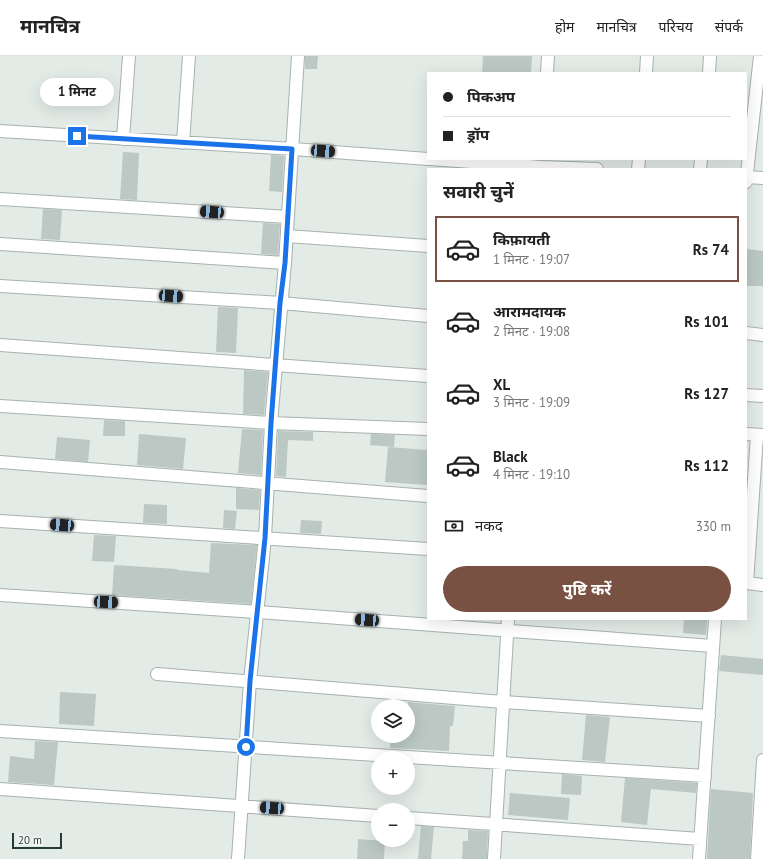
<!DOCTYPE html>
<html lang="hi">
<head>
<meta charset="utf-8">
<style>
  :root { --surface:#fff; --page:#f2f2f2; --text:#222; --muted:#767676; --line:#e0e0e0; --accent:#785142 }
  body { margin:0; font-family:"PT Sans","Noto Sans Devanagari",sans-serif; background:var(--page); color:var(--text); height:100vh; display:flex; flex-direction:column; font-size:15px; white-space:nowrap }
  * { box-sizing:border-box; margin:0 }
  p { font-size:13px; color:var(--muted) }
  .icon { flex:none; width:22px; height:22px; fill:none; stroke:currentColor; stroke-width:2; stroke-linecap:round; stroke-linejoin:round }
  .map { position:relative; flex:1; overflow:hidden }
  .side { position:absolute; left:427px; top:112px; width:320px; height:452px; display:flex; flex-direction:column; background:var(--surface); border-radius:0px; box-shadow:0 4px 16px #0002 }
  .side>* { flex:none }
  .banner { position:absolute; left:427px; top:16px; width:320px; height:88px; border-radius:0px; box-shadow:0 4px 16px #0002; display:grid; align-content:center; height:88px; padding:0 16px; background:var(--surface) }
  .tools { position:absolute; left:371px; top:643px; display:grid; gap:8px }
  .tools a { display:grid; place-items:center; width:44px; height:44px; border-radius:50%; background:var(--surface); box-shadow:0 4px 16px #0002; font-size:20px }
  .scale { position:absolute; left:12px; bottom:10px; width:50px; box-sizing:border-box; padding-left:4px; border:2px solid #243a35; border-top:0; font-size:11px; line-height:14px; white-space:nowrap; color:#243a35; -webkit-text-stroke:3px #f3f8f5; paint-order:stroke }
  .end { position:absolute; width:18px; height:18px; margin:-9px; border:5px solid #1a73e8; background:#fff; box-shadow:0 0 0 2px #fff }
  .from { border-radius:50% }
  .bubble { position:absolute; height:28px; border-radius:14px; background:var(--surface); box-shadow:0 4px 16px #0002; font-size:13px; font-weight:700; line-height:28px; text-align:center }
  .car { position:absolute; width:12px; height:24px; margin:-12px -6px; border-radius:5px; box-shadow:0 0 3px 1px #0007; background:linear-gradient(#222 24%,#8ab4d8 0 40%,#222 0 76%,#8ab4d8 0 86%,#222 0) }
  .banner b { display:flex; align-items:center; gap:14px; height:38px; font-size:15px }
  .banner b+b { border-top:1px solid var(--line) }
  .banner i { width:10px; height:10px; background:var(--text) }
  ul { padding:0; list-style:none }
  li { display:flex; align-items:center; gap:12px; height:66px; margin:0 8px 6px; padding:0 8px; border:2px solid transparent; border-radius:0px }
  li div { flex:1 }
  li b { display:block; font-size:15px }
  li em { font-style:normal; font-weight:700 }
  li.on { border-color:var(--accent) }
  li>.icon { width:36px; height:36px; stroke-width:1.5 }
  h2 { padding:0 16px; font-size:18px; line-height:48px }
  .pay { display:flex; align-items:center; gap:10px; height:44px; padding:0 16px; font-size:15px }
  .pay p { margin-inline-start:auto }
  .action { display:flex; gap:8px; margin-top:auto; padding:8px 16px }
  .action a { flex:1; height:46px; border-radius:24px; background:var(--accent); color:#fff; font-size:16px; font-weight:700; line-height:46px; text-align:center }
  header { display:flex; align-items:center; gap:24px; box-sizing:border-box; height:56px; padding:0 20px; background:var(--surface); border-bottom:1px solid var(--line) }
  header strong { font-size:19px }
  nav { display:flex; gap:22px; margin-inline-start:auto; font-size:14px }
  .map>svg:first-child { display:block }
</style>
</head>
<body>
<header>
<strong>मानचित्र</strong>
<nav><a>होम</a><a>मानचित्र</a><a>परिचय</a><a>संपर्क</a></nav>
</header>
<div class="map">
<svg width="763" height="803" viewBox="0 0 763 803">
  <rect width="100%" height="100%" fill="#e3ebe7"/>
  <path fill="#bbc8c3" d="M305,0h13l-1,13h-12z
    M483,0h49l-1,17h-49z
    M123,96l16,1 -2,47 -17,-1z
    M271,99l13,1 -2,36 -13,-1z
    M43,153l19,1 -2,30 -19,-1z
    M263,167l17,1 -2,31 -17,-1z
    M747,193l16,2v35h-17z
    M218,251l20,1 -2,45 -20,-1z
    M244,314l24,2 -4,43 -21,-1z
    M104,364l21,1v15h-22z
    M242,373l21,1 -2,45 -23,-2z
    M278,375l35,1v9l-25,-1 -2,37 -10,-1z
    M139,378l47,4 -3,31 -46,-4z
    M371,378l24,1 -1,12 -24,-2z
    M57,381l33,3 -2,22 -33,-3z
    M388,391l40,3 -1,35 -42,-3z
    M236,432l24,2 -1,20 -23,-1z
    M144,448l23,1v19l-24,-1z
    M224,454l13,1 -2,18 -12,-1z
    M301,464l21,1 -1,13 -21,-1z
    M94,479l22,1 -2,26 -22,-1z
    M211,487l46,2 -6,59 -139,-9 2,-30 63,4v1l32,3z
    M684,563h23l-1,16 -23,-2z
    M721,599l42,4v16l-44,-4z
    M60,636l36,2 -2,32 -35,-2z
    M408,646l47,4 -2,20h-3l-1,25 -59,-3 1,-12h17z
    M586,659l24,2 -5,45 -23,-2z
    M35,685l23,1 -4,43 -46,-3 2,-26 24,3z
    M562,718l20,2 -1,19 -20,-1z
    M625,722l72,5 -1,10 -45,-4 -4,36 -26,-3z
    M711,733l42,4 -3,66h-43z
    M510,737l60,5 -2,22 -60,-5z
    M421,770l13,1 -3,32h-13z
    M468,774l20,1 -1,28h-25l1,-18h5z
    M358,783l27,2 -1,18h-27z"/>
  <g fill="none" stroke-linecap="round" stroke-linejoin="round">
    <defs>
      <path id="minor" d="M547,17l1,-17
        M646,17l1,-17
        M709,17l1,-17
        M0,75l293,18 135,10
        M123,83l6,-83
        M183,87l6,-87
        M430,103l111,8 56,2
        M638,113l1,-10
        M700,113l1,-10
        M746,121l17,1
        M746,126l14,-126
        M0,143l288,18
        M287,180l141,10
        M0,188l285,19
        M0,230l281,17 147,13
        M746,277l17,2
        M0,289l428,31
        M746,339l17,1
        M0,350l271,17 157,6
        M746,378l17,1
        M757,379l-10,148 16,2
        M0,406l428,34
        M0,465l428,28
        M0,539l258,17 455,34
        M157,618l346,28 206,14
        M0,675l705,45
        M0,733l378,27
        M408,762l292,21
        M238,803l12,-178 15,-143 6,-115 14,-160 13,-207
        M494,803l14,-240
        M699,803l16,-240
        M757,803l6,-99"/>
    </defs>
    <use href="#minor" stroke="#a6b2ae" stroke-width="14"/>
    <use href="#minor" stroke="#fff" stroke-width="12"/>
  </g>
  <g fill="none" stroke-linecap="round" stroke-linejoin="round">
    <path stroke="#1a73e8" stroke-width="5" d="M77,80l215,13 -7,114 -5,40 -9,120 -6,115 -15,143 -4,66"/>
  </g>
</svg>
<div class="tools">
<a><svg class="icon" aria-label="layers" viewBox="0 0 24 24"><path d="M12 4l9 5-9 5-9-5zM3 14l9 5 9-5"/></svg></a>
<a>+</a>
<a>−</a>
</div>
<div class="scale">20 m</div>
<i class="end from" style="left:246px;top:691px"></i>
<i class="end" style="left:77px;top:80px"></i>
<div class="bubble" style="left:40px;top:22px;width:74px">1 मिनट</div>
<i class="car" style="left:323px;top:95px;rotate:94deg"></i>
<i class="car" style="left:212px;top:156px;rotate:274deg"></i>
<i class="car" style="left:171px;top:240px;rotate:94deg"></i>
<i class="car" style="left:62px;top:469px;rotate:274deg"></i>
<i class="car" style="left:106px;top:546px;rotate:93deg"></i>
<i class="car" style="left:367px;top:564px;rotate:274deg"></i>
<i class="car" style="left:272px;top:752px;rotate:274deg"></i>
<div class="banner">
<b><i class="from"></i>पिकअप</b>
<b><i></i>ड्रॉप</b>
</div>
<section class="side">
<h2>सवारी चुनें</h2>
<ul>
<li class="on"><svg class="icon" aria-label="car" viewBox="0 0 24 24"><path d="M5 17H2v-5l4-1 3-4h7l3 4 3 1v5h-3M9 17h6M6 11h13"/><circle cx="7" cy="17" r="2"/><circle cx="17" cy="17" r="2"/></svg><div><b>किफ़ायती</b><p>1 मिनट · 19:07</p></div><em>Rs 74</em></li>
<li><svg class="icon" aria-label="car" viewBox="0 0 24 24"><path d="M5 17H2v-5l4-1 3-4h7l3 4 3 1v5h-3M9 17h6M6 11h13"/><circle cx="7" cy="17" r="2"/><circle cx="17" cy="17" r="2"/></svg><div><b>आरामदायक</b><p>2 मिनट · 19:08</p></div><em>Rs 101</em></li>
<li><svg class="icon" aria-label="car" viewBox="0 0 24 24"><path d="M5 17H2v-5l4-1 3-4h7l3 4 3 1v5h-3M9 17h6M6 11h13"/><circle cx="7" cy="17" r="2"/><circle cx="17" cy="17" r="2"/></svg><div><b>XL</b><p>3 मिनट · 19:09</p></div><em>Rs 127</em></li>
<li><svg class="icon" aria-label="car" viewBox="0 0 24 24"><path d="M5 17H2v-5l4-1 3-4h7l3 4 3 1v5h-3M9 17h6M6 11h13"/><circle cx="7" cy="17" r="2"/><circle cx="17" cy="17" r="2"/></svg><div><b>Black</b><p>4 मिनट · 19:10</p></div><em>Rs 112</em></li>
</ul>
<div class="pay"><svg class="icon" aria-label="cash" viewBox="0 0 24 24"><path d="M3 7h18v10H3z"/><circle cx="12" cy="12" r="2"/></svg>नकद<p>330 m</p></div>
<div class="action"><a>पुष्टि करें</a></div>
</section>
</div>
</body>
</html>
